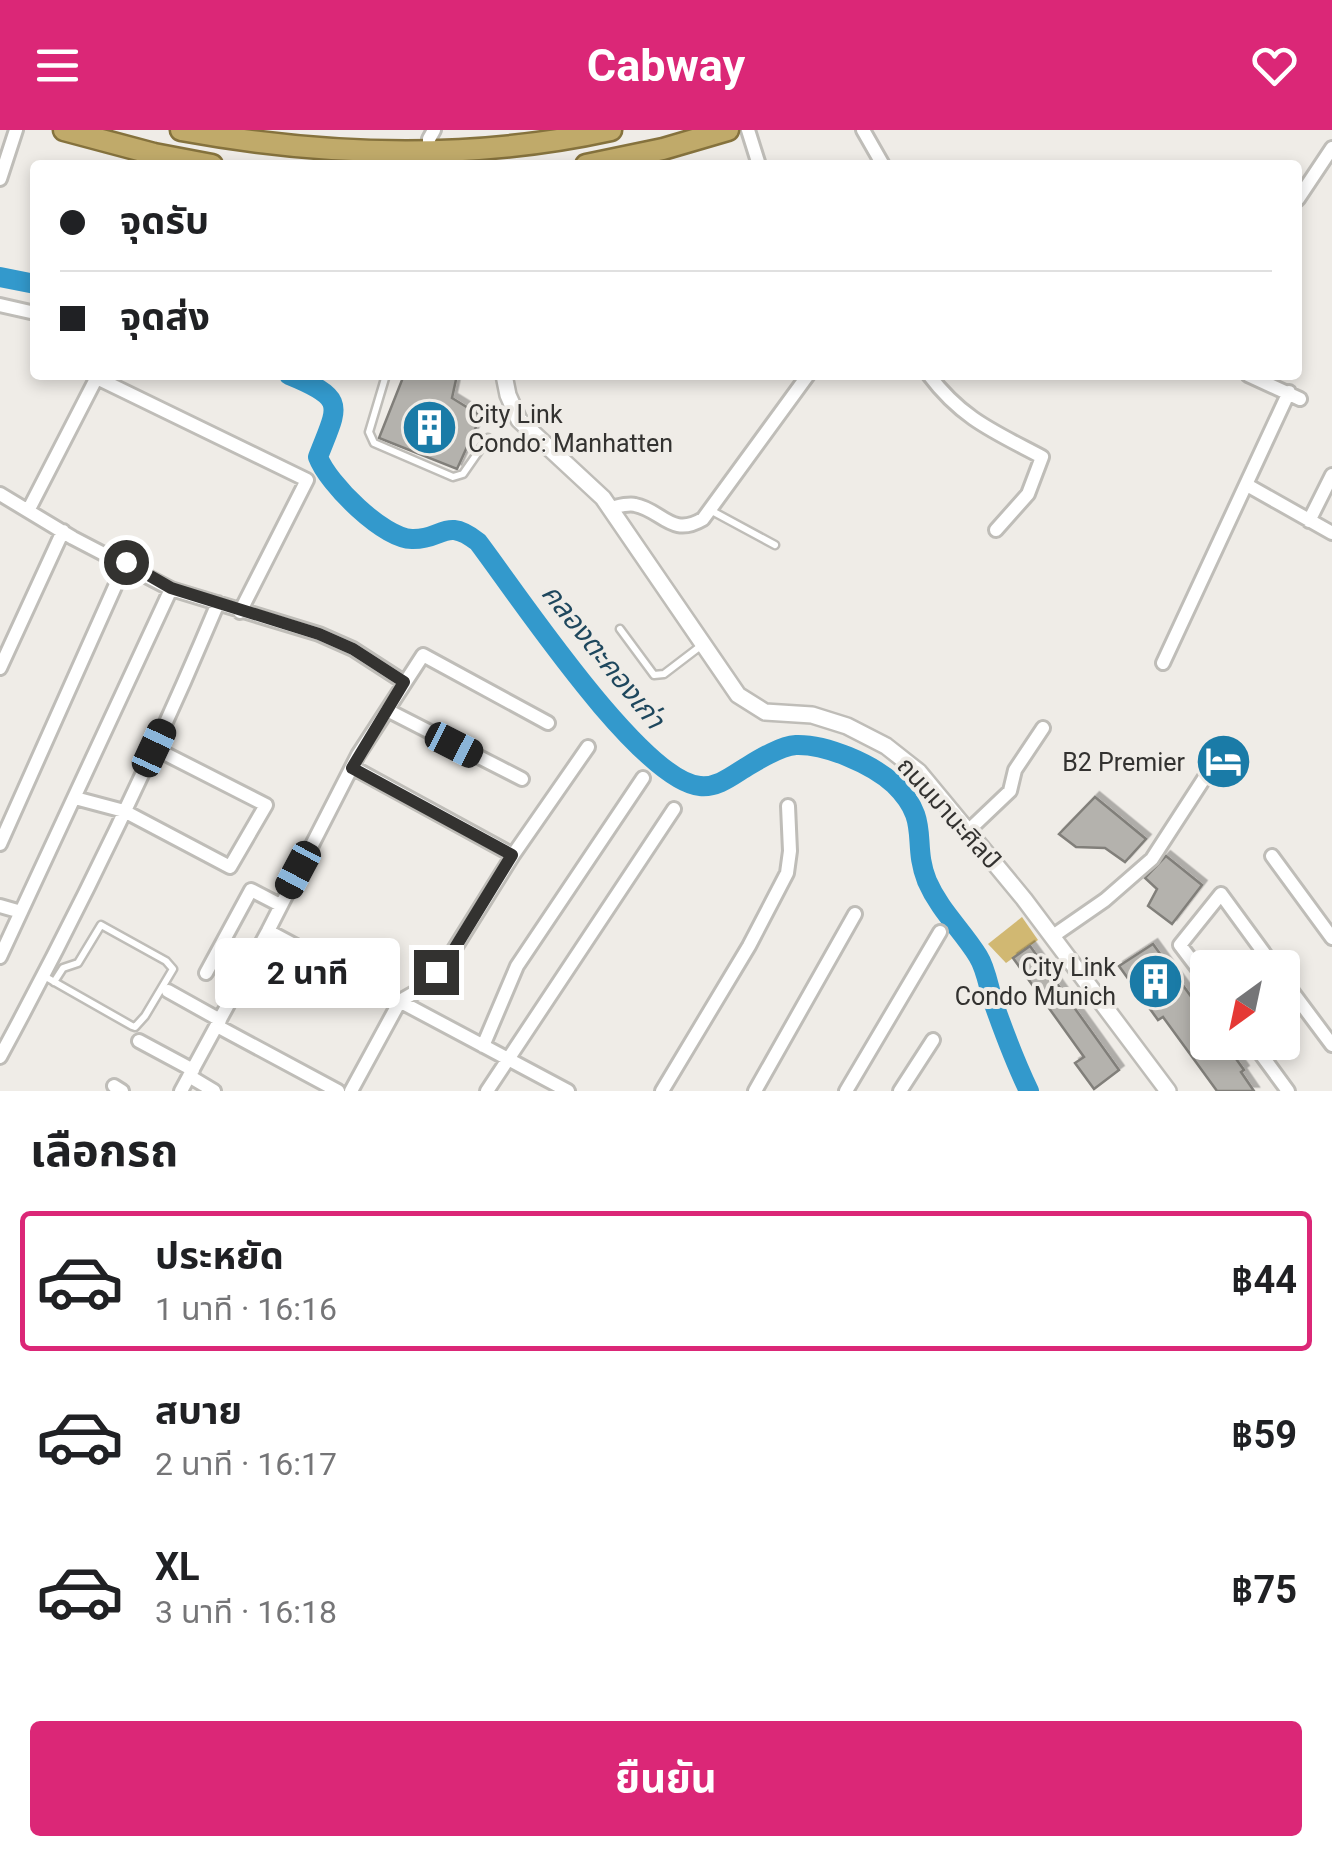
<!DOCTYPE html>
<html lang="th">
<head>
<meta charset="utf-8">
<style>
  :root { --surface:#fff; --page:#f2f2f2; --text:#202124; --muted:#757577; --line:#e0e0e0; --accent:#db2777 }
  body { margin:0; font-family:Roboto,"Noto Sans Thai",sans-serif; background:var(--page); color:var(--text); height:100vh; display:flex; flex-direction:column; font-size:38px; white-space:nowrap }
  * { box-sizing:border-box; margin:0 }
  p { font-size:32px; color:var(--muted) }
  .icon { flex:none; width:55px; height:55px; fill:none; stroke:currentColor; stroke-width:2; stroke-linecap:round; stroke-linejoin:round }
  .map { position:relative; height:961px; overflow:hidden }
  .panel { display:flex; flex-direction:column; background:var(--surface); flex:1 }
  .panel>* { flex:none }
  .top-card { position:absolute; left:30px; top:30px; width:1272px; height:220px; border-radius:10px; box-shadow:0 5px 15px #0003; display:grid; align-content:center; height:220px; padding:0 30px; background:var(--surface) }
  .needle { width:65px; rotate:213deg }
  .controls { position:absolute; left:1190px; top:820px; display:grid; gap:20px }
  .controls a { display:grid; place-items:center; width:110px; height:110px; border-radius:10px; background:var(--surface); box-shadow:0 5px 15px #0003; font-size:50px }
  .end { position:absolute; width:45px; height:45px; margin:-22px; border:12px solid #333230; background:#fff; box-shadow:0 0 0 5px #fff }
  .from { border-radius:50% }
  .bubble { position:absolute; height:70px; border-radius:10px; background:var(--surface); box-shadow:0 5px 15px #0003; font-size:32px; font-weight:700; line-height:70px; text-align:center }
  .car { position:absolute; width:30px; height:60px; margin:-30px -15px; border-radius:12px; box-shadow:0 0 8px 2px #0007; background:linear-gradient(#222 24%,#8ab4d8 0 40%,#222 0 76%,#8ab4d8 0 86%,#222 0) }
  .top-card b { display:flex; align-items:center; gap:35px; height:95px; font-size:38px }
  .top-card b+b { border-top:2px solid var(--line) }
  .top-card i { width:25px; height:25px; background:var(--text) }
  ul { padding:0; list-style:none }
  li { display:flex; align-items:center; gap:30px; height:140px; margin:0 20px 15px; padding:0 10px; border:5px solid transparent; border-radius:10px }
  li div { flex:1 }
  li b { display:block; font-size:38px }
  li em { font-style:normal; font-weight:700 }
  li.selected { border-color:var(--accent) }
  li>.icon { width:90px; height:90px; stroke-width:1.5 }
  h2 { padding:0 30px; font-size:45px; line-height:120px }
  .cta { display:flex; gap:20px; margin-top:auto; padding:20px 30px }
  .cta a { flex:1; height:115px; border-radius:10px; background:var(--accent); color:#fff; font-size:40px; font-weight:700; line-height:115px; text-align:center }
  header { display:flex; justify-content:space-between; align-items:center; height:130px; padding:0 30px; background:var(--accent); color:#fff; font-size:45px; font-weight:700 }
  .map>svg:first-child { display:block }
</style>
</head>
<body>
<header><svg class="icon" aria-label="menu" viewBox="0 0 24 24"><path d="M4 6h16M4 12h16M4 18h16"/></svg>Cabway<svg class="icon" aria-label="heart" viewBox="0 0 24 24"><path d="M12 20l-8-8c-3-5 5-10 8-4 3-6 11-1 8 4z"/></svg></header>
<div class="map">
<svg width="1332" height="961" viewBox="0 0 1332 961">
  <defs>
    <filter id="shadow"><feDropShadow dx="4.5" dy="-4.5" stdDeviation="0" flood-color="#0004"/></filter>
  </defs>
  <rect width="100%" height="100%" fill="#efece7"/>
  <path fill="#d1b872" d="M1022,787l16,23 -32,23 -18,-19z"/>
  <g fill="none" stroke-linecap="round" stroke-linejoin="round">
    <path stroke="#39c" stroke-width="20" d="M0,147l35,7
      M289,245c59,24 49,30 29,82 10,27 65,81 94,82 31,1 33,-23 66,3 38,50 163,239 222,244 18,2 33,-11 48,-20 13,-8 33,-20 48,-21 30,-1 76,19 98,39 38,37 17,57 33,97 13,30 35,49 51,75 9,14 11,35 17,51 10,28 21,57 34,84"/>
  </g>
  <path fill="#b4b2ad" stroke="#817f7a" stroke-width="2.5" filter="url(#shadow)" d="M404,245h53l-5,23 29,18 -24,53 -78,-31z
    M1095,667l51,42 -21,23 -20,-14 -29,-1 -17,-13z
    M1166,726l36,29 -30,39 -24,-18 9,-17 -12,-11z
    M1153,814l55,76v22h16l20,28 -3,2 13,19h-37l-54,-74 -5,3 -39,-54z
    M1030,816l89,124 -25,19 -19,-26 9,-6 -71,-99z"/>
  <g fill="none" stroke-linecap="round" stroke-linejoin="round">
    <defs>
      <path id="service" d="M386,245l-17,57 5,11 79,34 10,-3 25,-36
        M712,381l63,34
        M620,499l34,46 10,-1 38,-29
        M44,846l88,50 3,1 10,-11 28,-47 -7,-8 -65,-36 -23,38 -15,5 -9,14"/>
      <path id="minor" d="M748,0l11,35
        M863,0l20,35
        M429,21v-12l5,-9
        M0,49l16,-49
        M1298,69l34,-51
        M0,175l35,8
        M929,245c33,44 66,57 113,82l-14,37 -32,36
        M1248,245l52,24
        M97,248l210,102 -67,132
        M1247,355l85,48
        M0,364l73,44 98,51 148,45 34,15 51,33
        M610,378c6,-1 18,-5 25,-3 27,5 36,33 68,14l105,-144
        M29,379l69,-134
        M1309,391l23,-46
        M1163,533l126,-271
        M0,538l63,-137
        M387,580l135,69
        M352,637l161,88
        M75,668l49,13 106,56 36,-62 -112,-57
        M969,700l41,-39 5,-21 28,-42
        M0,714l126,-282
        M1272,726l60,82
        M0,776l21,6
        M268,801l300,160
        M1053,806l52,-36 47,-41 57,-88
        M0,827l171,-368
        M206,843l45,-83 29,15
        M1282,848l50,67
        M1208,852l-28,-37 41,-51 54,74
        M168,861l52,29
        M217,896l121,65
        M139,911l54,29
        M1252,912l36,49
        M483,916l34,-80 126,-188
        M0,927c80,-148 153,-299 218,-454
        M189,946l25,15
        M114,956l8,5
        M181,961l87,-160 90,-176 65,-100 125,68
        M351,961l49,-90 21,-12 29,-33 63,-101 75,-108
        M487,961l187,-282
        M662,961l87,-145 38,-73 3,-22 -2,-45
        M755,961l100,-177
        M846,961l94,-159
        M900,961l33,-51"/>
      <path id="tertiary" d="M504,245l4,20 11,25 84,78 135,197 27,17 47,3 35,11 39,20 33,26 105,127 144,192"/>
      <path id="trunk" d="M64,0l90,24 58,11
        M181,0c142,26 289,31 430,0
        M586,35l77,-16 65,-19"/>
    </defs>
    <use href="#service" stroke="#bfbdb8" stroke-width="11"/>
    <use href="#minor" stroke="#bfbdb8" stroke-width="18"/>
    <use href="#tertiary" stroke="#bfbdb8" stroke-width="20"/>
    <use href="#trunk" stroke="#85723d" stroke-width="25"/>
    <use href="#service" stroke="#fff" stroke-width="6"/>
    <use href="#minor" stroke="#fff" stroke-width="12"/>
    <use href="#tertiary" stroke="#fff" stroke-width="15"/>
    <use href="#trunk" stroke="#c0aa6a" stroke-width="20"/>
  </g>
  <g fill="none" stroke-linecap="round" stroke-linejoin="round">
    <path stroke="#333230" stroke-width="12" d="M126,432l45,26 148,46 34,15 51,33 -52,86 160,87 -62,101 -14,16"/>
  </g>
  <defs>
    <symbol id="building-disc" viewBox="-11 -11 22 22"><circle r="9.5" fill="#1a7ba7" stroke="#efece7"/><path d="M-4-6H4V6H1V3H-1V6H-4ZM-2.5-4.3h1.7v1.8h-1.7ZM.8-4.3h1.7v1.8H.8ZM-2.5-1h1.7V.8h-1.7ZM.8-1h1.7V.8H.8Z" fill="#fff"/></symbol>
    <symbol id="hotel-disc" viewBox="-11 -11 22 22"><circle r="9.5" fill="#1a7ba7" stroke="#efece7"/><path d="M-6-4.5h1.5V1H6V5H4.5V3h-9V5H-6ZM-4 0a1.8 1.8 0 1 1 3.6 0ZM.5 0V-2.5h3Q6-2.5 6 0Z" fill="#fff"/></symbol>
  </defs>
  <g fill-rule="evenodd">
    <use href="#building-disc" x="398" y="266" width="63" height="63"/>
    <use href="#hotel-disc" x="1192" y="600" width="63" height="63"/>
    <use href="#building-disc" x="1124" y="820" width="63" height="63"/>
  </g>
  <g text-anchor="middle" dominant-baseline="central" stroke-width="8" stroke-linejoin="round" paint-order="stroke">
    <g font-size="25" fill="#333230" stroke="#efece7" text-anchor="end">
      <text x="468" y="284" text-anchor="start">City Link<tspan x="468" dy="29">Condo: Manhatten</tspan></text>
      <text x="1185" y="632">B2 Premier</text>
      <text x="1116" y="837">City Link<tspan x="1116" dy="29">Condo Munich</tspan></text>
    </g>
    <g font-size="25" fill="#333230" stroke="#efece7">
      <text transform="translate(949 683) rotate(48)">ถนนมานะศิลป์</text>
    </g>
    <g font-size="28" font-style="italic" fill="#1e475d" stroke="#efece7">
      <text transform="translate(603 526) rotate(51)">คลองตะคองเก่า</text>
    </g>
  </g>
</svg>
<div class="controls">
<a><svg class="needle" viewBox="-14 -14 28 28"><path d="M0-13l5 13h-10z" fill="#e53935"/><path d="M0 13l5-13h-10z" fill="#757577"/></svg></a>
</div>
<i class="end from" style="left:126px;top:432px"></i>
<i class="end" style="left:436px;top:842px"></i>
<div class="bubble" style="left:215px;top:808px;width:185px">2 นาที</div>
<i class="car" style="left:454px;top:615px;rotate:117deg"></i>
<i class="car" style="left:154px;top:618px;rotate:25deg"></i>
<i class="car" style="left:298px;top:740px;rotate:208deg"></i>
<div class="top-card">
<b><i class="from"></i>จุดรับ</b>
<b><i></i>จุดส่ง</b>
</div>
</div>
<section class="panel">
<h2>เลือกรถ</h2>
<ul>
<li class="selected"><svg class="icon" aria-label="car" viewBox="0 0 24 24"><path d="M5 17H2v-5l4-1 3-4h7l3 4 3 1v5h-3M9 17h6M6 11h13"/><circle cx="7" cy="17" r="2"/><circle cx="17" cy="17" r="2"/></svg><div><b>ประหยัด</b><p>1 นาที · 16:16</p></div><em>฿44</em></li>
<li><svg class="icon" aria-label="car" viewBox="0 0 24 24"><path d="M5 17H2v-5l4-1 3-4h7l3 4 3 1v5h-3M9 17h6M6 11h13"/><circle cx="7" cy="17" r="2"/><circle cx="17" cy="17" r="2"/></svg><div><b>สบาย</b><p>2 นาที · 16:17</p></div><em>฿59</em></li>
<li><svg class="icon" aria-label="car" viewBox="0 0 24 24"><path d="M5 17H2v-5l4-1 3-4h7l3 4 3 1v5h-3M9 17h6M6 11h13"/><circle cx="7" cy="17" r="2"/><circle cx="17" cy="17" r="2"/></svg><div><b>XL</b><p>3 นาที · 16:18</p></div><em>฿75</em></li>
</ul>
<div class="cta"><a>ยืนยัน</a></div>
</section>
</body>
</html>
